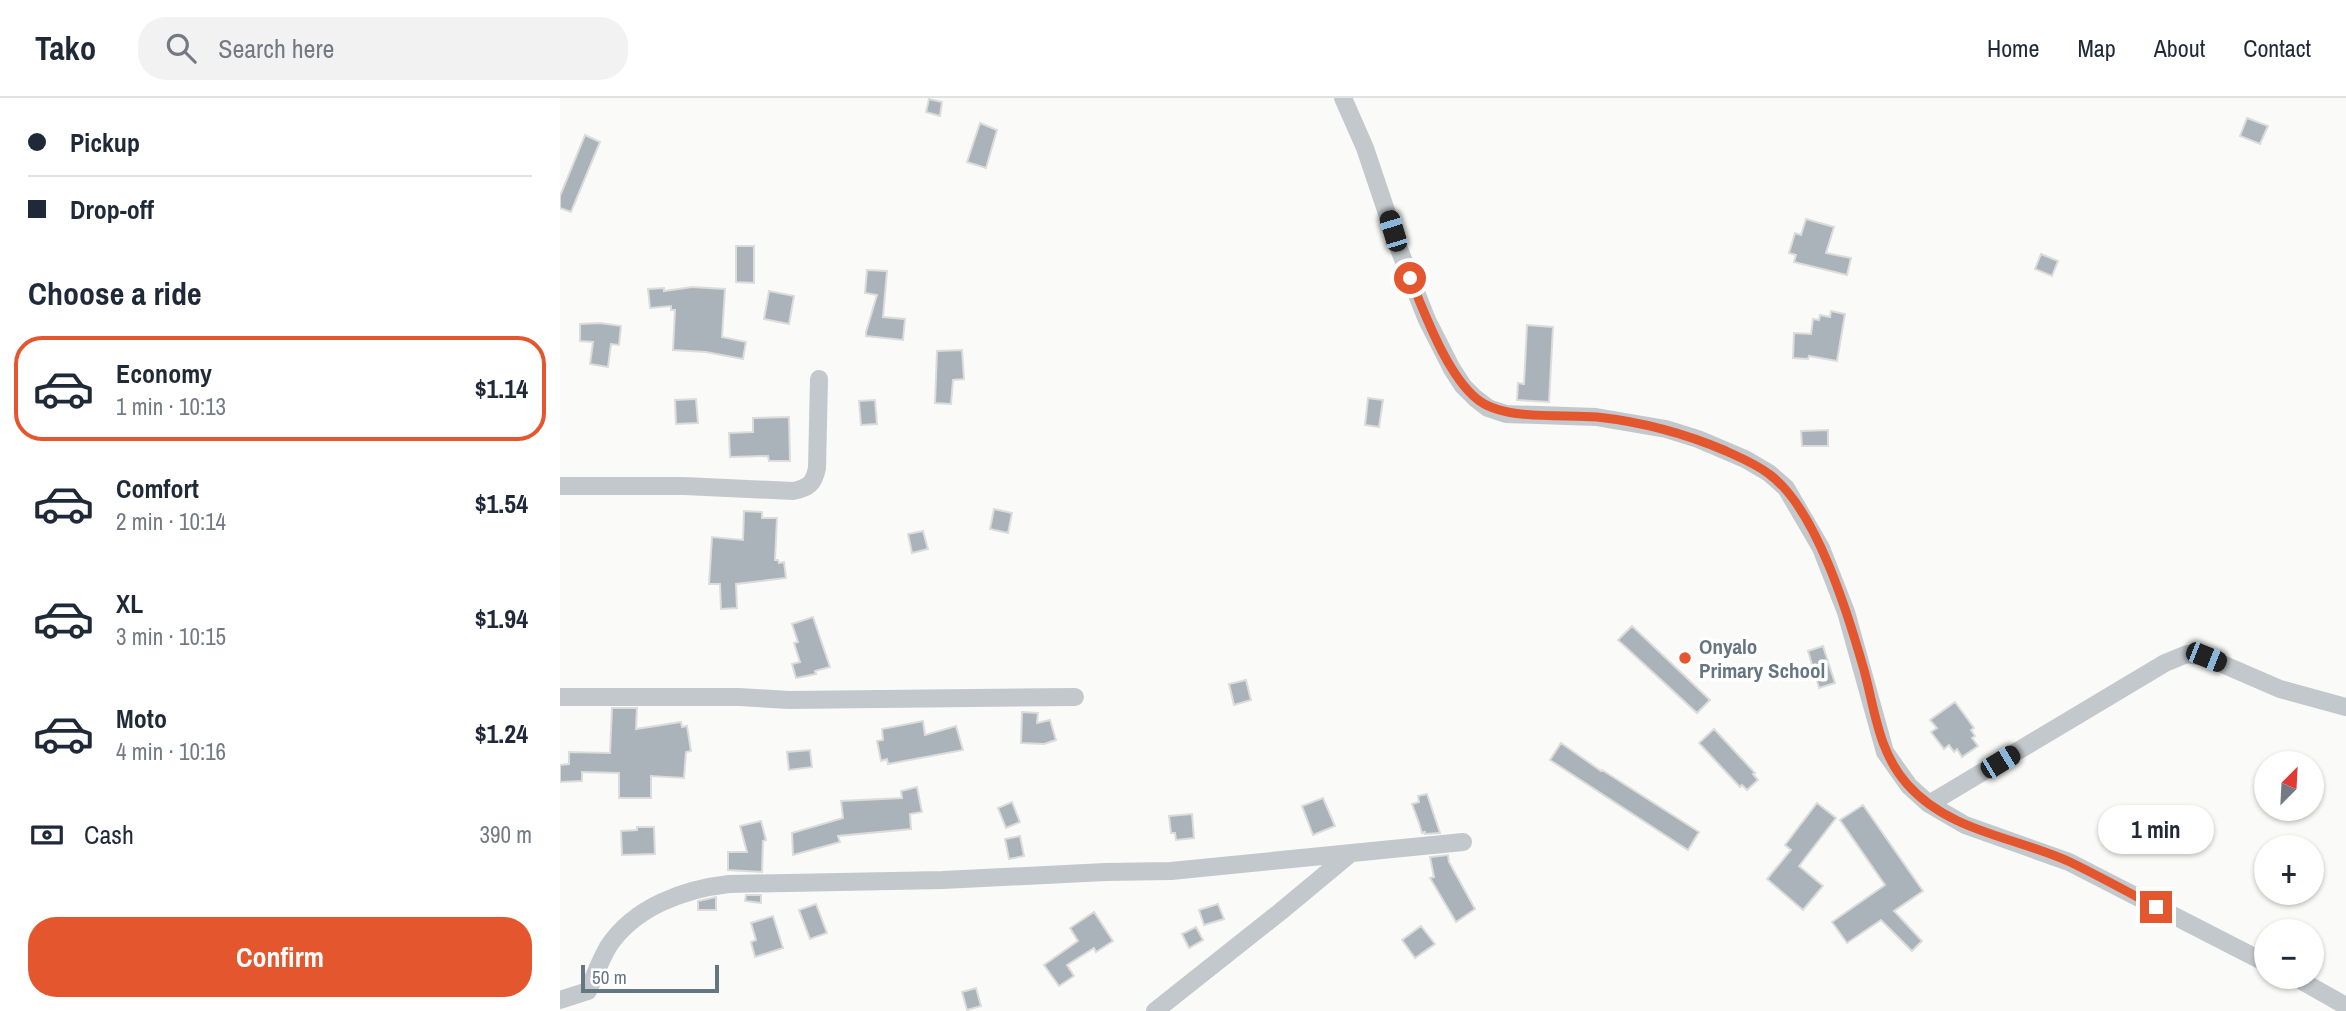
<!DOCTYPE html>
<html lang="en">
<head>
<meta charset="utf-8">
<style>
  :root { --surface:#fff; --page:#f2f2f3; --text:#1f2937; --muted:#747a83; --line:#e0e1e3; --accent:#e4572e }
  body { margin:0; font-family:"Archivo Narrow",sans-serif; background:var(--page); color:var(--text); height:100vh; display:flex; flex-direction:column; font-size:26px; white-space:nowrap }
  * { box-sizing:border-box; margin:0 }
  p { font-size:23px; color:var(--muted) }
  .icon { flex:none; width:38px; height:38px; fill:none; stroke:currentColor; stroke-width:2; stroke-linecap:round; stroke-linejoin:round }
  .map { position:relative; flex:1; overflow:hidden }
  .panel { display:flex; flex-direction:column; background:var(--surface); width:560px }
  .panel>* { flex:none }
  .guide { display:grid; align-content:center; height:154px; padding:0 28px; background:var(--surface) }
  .needle { width:46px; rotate:24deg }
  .tools { position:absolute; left:1694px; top:653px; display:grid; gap:14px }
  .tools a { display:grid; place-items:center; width:70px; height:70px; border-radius:50%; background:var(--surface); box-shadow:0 2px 5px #0004; font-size:35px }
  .scale { position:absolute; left:21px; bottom:18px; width:138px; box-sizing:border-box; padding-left:7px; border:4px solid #657683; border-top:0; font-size:19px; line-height:24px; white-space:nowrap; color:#657683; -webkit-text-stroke:5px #fff; paint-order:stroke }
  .end { position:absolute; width:32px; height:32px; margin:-16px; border:9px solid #e4572e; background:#fff; box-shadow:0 0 0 4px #fff }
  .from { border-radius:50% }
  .bubble { position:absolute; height:49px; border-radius:24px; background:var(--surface); box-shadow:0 2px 5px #0004; font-size:23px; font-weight:800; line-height:49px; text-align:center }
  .car { position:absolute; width:21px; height:42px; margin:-21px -10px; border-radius:9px; box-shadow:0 0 5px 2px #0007; background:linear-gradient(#222 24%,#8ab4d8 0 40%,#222 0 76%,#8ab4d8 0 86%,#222 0) }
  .guide b { display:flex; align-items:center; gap:24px; height:66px; font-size:26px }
  .guide b+b { border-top:2px solid var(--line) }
  .guide i { width:18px; height:18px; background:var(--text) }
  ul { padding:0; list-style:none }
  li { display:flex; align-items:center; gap:21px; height:105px; margin:0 14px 10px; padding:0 14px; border:4px solid transparent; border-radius:28px }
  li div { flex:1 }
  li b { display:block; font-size:26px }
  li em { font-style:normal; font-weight:800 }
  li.selected { border-color:var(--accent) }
  li>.icon { width:63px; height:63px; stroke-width:1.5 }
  h2 { padding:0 28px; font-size:32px; line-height:84px }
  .pay { display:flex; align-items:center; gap:18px; height:77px; padding:0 28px; font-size:26px }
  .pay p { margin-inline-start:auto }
  .cta { display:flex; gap:14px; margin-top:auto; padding:14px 28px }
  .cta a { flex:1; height:80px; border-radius:28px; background:var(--accent); color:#fff; font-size:28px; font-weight:800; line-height:80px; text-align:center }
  header { display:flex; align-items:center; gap:42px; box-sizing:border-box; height:98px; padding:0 35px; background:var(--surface); border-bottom:2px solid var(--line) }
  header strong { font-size:33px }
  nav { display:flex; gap:38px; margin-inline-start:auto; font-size:24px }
  .search { width:490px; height:63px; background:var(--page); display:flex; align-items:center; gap:18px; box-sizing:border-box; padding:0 24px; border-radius:28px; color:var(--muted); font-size:26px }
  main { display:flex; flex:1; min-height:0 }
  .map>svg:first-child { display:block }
</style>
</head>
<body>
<header>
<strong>Tako</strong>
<div class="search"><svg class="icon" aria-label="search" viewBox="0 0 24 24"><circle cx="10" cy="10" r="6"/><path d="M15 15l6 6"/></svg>Search here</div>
<nav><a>Home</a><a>Map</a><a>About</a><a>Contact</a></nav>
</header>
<main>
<section class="panel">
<div class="guide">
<b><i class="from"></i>Pickup</b>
<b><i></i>Drop-off</b>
</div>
<h2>Choose a ride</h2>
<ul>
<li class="selected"><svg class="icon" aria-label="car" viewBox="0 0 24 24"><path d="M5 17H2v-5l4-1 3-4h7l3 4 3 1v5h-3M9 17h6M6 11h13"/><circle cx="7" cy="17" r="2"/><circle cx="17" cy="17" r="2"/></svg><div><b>Economy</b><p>1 min · 10:13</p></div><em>$1.14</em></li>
<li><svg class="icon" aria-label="car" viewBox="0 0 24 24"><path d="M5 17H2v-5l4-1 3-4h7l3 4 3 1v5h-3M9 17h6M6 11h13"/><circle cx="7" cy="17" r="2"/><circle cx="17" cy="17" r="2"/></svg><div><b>Comfort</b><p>2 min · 10:14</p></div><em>$1.54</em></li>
<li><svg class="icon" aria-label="car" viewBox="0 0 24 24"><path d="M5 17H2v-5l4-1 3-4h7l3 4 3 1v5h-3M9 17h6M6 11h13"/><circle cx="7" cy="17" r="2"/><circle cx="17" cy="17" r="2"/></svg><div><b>XL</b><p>3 min · 10:15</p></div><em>$1.94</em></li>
<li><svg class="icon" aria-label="car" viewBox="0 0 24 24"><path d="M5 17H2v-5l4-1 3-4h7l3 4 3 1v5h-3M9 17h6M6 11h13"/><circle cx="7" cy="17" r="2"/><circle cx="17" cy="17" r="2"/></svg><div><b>Moto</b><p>4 min · 10:16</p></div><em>$1.24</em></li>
</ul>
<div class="pay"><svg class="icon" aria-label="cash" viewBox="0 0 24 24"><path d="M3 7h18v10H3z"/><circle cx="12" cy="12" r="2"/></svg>Cash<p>390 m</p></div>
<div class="cta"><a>Confirm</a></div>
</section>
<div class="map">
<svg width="1786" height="913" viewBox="0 0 1786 913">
  <rect width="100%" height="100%" fill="#fafaf8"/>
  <path fill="#aab3b9" stroke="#dcdcda" stroke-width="2" d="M369,1l13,3 -2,14 -14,-4z
    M1687,20l21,8 -8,18 -20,-8z
    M420,25l17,7 -11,38 -19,-6z
    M25,37l15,7 -29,70 -11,-4v-12z
    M1246,121l28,8 -8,26 25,5 -4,17 -53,-13 2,-7 -7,-2 6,-20 6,2z
    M176,148h18v37l-18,-1z
    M1481,156l17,7 -6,15 -17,-7z
    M307,172l20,1 -4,46 22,2 -2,21 -37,-4v-4l11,-37 -12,-2z
    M132,189l33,2 -3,48 24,5 -3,17 -37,-7 -33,-2 2,-40h-4v-4l-21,2 -2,-19 16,-1v3z
    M209,193l25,5 -5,28 -25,-5z
    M1271,213l14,3 -8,47 -28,-5 -1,3 -15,-1 1,-25 17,1 2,-15 6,1 1,-5 10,2z
    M40,225l21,3 -2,19 -8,-1 -3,23 -18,-3 3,-22 -13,-1v-17z
    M967,227l26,2 -4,75 -32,-2 1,-17 6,1z
    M402,252l2,29 -11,1 -2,24 -16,-1 2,-52z
    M808,300l15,2 -4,27 -14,-2z
    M136,301l2,24 -22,1 -1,-24z
    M315,302l2,24 -16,1 -2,-24z
    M229,319l1,44h-21l-1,-5 -38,1 -1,-24 24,-1v-14z
    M1268,332v16h-26l-1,-15z
    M434,411l18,4 -4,20 -18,-4z
    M184,413l18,1v6h15l-2,42h3l1,3 5,-1 2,16 -50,6 1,24 -16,1 -1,-25h-11l3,-47 31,3z
    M363,433l5,18 -16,4 -4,-19z
    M253,519l17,50 -15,4 1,3 -20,4 -4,-14 8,-2 -6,-19 4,-1 -6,-18z
    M1072,528l78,74 -13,13 -79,-73z
    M1263,548l12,37 -16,5 -11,-37z
    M686,582l5,20 -17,5 -5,-21z
    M1395,604l19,26 -3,2 4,6 -3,2 6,8 -16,11 -5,-8 -3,3 -5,-7 -5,4 -13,-17 6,-4 -7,-8z
    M52,610h25l-1,21 45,-7 1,5 5,-1 4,25 -5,1 -2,26 -33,-2v22h-32v-25l-37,-1v9l-22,1v-17l9,-1v-12l41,1z
    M462,614l16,1 -1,10 13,-3 6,20 -12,4 -23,-1z
    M363,623l2,14 31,-9 7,24 -75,14 -1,-5 -6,2 -4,-20 6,-1 -1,-11z
    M1154,631l41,44 -2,1 5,6 -11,10 -5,-5 -2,2 -41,-44z
    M1001,645l40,28 1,-1 97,62 -11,18 -138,-90z
    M250,652l2,17 -23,3 -2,-18z
    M357,689l5,25 -12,2 1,15 -73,7 2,6 -47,13 -1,-22 51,-15 -2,-17 61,-3 -1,-7z
    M867,696l13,39 -15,1v-2l-3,1 -3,-10 -7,-19 7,-2 -1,-6z
    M763,700l12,28 -22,9 -11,-29z
    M452,704l8,20 -14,6 -8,-20z
    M1257,705l19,15 -37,48 24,20 -20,24 -36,-31 24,-29 -6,-5z
    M1303,707l60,86 -29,20 28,30 -10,10 -31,-31 -34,23 -15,-21 53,-37 -45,-65z
    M632,716l2,24 -18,2 -1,-7h-4l-2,-17z
    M201,723l5,19 -3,1 -1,31 -34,-2v-18h19l-7,-26z
    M77,729h17l1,27 -33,1 -1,-24 16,-1z
    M460,738l4,20 -15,3 -4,-20z
    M888,757l1,7 26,47 -19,13 -26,-44 4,-1 -4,-20z
    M186,797h15v8l-16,-2z
    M156,799v13h-18v-9z
    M256,806l11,29 -17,6 -11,-29z
    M658,806l6,15 -20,6 -5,-15z
    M534,814l19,29 -17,11 -2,-4 -27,17 7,11 -15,10 -15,-21 34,-24 -8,-13z
    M213,818l10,32 -28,9 -4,-15 5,-2 -5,-17z
    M861,828l14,18 -20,14 -13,-18z
    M636,829l7,13 -14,8 -7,-14z
    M416,890l5,18 -14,4 -5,-18z"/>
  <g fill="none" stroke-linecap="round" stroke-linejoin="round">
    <path stroke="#c3c8cc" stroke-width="18" d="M783,0l22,50 34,101 28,71 25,49 11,17 12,12 13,10 18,6 90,3 70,12 32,10 47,20 24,14 17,15 35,60 25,64 39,140 24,34 20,18 36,21 104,37 197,101
      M0,388h124l109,5c16,-3 21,-8 24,-23l2,-89
      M0,599h179l50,3 286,-3
      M1369,706l236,-141 22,-9 19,3 74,32 66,18
      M1733,878l53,30
      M0,902l28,-9c6,-14 12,-30 20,-44 26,-40 76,-58 121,-63l214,-4 162,-8 66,-1 292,-29
      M595,913l125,-99 71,-59"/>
  </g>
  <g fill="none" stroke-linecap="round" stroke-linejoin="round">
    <path stroke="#e4572e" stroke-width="9" d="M850,180c15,36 37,97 67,121 26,22 85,15 120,18 46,5 87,16 129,34 15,7 30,13 43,23 47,34 79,140 95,196 11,40 14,81 43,114 42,48 109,53 163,78 29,14 58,30 86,45"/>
  </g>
  <circle fill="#e4572e" stroke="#fff" stroke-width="2.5" cx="1125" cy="560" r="7"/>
  <g text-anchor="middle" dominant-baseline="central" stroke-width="7" stroke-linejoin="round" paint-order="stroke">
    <g font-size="21" font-weight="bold" fill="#657683" stroke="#fff" text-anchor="start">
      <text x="1139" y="548">Onyalo<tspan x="1139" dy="24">Primary School</tspan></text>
    </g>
  </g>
</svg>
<div class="tools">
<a><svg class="needle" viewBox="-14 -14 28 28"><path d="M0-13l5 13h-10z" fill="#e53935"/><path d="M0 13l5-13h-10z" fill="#747a83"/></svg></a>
<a>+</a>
<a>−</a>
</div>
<div class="scale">50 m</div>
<i class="end from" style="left:850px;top:180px"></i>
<i class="end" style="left:1596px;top:809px"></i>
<div class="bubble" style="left:1538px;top:707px;width:116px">1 min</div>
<i class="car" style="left:833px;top:133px;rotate:343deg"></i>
<i class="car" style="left:1646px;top:559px;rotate:112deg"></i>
<i class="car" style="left:1440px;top:664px;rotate:59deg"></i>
</div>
</main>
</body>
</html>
